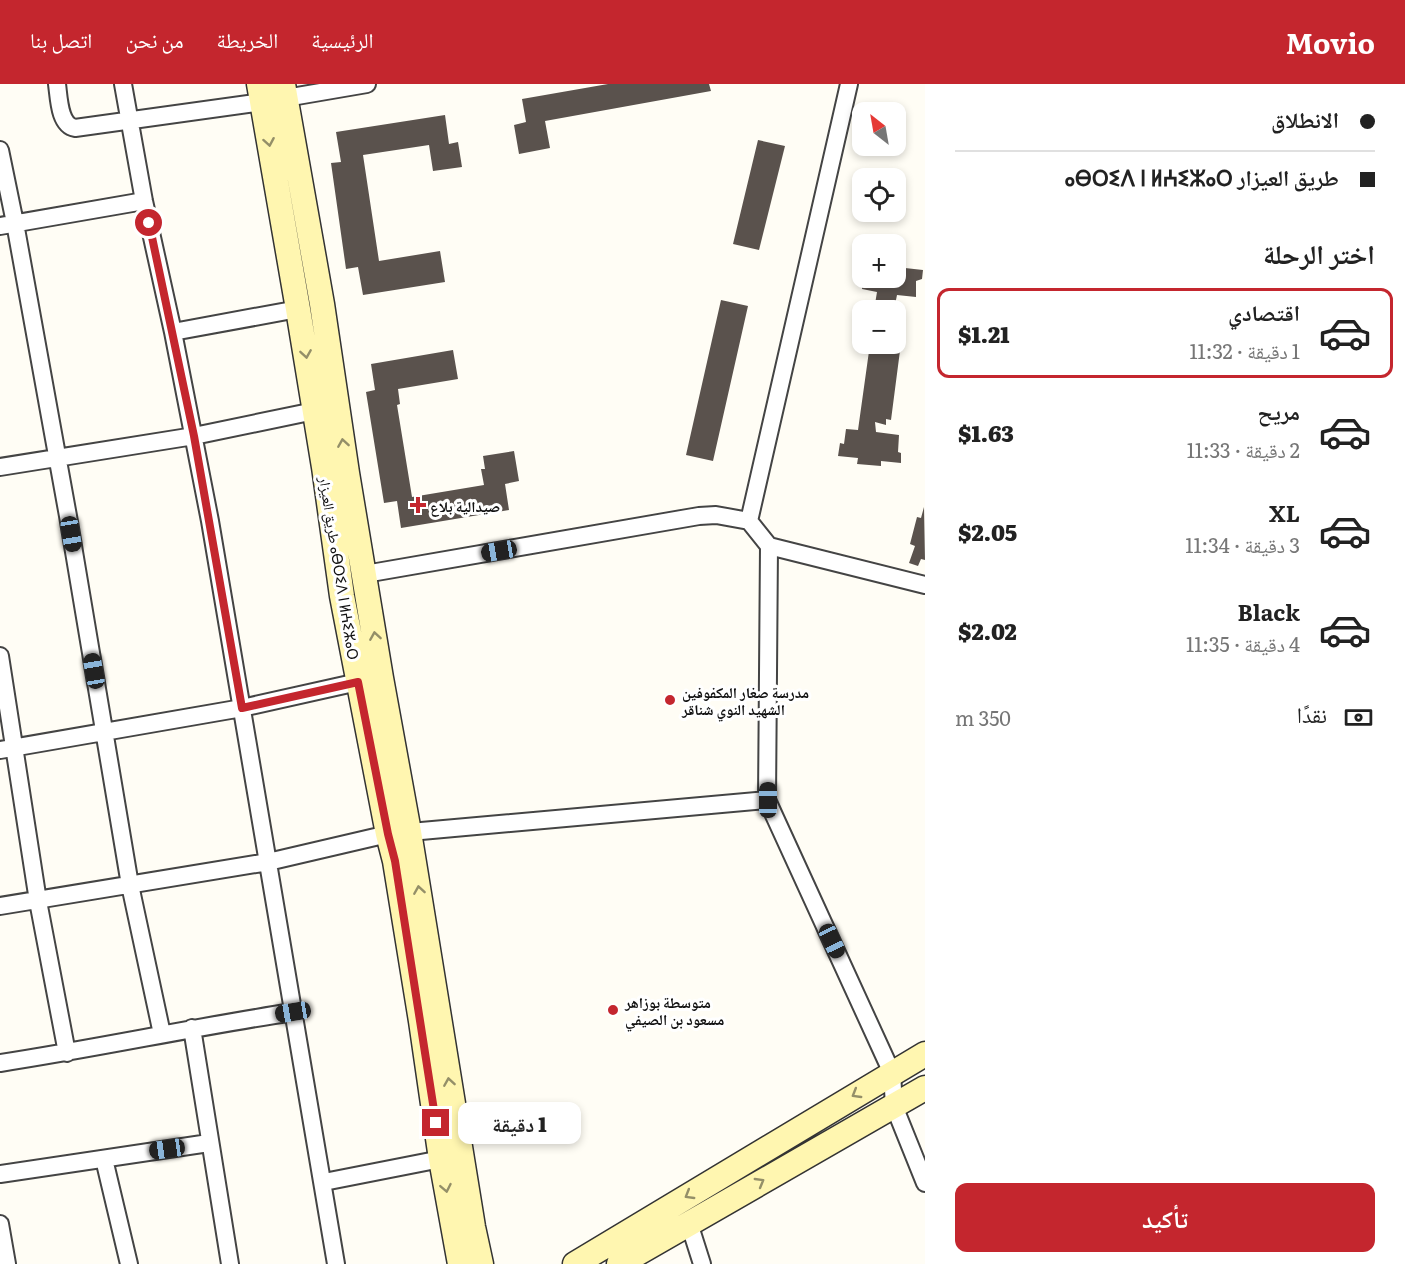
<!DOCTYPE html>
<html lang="ar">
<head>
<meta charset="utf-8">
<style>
  :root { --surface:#fff; --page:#f6f6f6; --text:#222; --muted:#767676; --line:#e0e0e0; --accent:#c4262e }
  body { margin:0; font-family:Literata,"Noto Naskh Arabic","Noto Sans Tifinagh",serif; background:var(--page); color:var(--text); direction:rtl; height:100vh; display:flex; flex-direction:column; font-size:22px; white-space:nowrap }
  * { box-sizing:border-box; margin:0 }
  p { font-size:20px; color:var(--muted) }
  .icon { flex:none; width:33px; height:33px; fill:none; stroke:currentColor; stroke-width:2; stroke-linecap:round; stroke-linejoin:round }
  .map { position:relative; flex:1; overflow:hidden; direction:ltr }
  .panel { display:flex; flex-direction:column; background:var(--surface); width:480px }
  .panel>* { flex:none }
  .top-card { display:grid; align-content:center; height:132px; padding:0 30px; background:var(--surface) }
  .needle { width:39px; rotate:329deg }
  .buttons { position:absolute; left:852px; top:18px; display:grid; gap:12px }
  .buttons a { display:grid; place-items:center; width:54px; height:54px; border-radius:12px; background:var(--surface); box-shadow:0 3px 9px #0003; font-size:30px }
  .end { position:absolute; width:27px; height:27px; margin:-14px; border:8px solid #c4262e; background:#fff; box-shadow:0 0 0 3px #fff }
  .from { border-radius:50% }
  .bubble { position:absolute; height:42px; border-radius:12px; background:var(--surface); box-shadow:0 3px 9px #0003; font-size:20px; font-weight:800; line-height:42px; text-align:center; direction:rtl }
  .car { position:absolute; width:18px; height:36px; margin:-18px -9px; border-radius:8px; box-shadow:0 0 4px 2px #0007; background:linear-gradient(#222 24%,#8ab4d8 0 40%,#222 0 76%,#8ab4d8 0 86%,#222 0) }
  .top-card b { display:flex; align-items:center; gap:21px; height:57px; font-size:22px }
  .top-card b+b { border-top:2px solid var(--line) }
  .top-card i { width:15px; height:15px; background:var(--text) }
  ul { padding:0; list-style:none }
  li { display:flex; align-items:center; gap:18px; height:90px; margin:0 12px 9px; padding:0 18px; border:3px solid transparent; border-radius:12px }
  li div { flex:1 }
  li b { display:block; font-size:22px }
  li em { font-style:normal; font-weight:800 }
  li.active { border-color:var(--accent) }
  li>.icon { width:54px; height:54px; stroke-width:1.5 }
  h2 { padding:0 30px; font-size:27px; line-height:72px }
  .pay { display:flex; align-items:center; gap:15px; height:66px; padding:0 30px; font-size:22px }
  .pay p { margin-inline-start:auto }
  .primary-button { display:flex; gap:12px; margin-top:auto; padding:12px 30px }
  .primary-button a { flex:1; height:69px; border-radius:12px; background:var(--accent); color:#fff; font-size:24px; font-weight:800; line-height:69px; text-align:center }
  header { display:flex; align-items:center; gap:36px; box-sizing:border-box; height:84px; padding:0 30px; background:var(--accent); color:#fff }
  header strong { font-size:28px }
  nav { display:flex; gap:33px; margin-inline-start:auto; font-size:21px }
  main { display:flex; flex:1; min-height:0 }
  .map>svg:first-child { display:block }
</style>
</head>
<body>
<header>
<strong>Movio</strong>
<nav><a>الرئيسية</a><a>الخريطة</a><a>من نحن</a><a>اتصل بنا</a></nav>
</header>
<main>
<section class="panel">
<div class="top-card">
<b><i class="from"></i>الانطلاق</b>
<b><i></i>طريق العيزار ⴰⴱⵔⵉⴷ ⵏ ⵍⵄⵉⵣⴰⵔ</b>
</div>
<h2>اختر الرحلة</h2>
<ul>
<li class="active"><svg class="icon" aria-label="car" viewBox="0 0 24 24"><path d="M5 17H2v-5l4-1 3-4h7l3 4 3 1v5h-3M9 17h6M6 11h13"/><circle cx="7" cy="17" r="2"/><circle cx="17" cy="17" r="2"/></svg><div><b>اقتصادي</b><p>1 دقيقة · 11:32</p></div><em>$1.21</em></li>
<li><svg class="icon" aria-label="car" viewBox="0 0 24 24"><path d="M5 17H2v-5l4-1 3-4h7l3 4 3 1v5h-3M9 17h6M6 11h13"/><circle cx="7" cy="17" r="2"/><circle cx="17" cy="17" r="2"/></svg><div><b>مريح</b><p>2 دقيقة · 11:33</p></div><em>$1.63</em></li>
<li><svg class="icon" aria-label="car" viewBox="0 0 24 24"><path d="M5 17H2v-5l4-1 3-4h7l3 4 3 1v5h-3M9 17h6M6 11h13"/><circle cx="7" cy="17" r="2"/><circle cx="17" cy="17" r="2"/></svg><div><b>XL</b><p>3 دقيقة · 11:34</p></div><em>$2.05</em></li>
<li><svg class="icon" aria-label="car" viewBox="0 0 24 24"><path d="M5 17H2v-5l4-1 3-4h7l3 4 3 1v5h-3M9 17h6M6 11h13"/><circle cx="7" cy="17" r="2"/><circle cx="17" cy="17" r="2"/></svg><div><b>Black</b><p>4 دقيقة · 11:35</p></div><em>$2.02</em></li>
</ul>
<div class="pay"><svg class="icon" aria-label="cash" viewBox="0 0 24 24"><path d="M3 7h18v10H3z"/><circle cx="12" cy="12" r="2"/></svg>نقدًا<p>350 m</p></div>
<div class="primary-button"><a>تأكيد</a></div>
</section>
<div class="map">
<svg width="925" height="1180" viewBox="0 0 925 1180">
  <rect width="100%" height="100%" fill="#fffdf5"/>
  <path fill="#5a524d" d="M608,0h101l2,7 -166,30 5,27 -31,6 -5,-29 12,-3 -4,-23z
    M445,31l4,29 9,-2 4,25 -29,4 -4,-26 -66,10 16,106 61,-10 5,31 -82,13 -5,-28 -12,2 -15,-106 10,-1 -5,-30z
    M758,56l27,6 -26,104 -26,-6z
    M896,179l9,1v4l18,2 -1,9 -6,2v16l-19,-2 -2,10h6v6l4,1 -14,108 -5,-1v6l-11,-3 1,10 23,3 -1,17 3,1v10l-20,-2v5l-24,-2 1,-6 -20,-2 2,-13 4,1 2,-15 12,1 12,-86h26v-34h-22l3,-18 -15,-3 1,-11h33z
    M721,216l27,6 -35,155 -27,-6z
    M453,266l5,29 -60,10 2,15 -3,1 15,92 72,-12 -3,-16h4l-2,-13 31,-5 5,30 -14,3 4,26 -108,18 -4,-27 -13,2 -18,-111 9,-2 -4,-26z
    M924,423l1,53 -4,-1 -3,7 -9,-3 6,-17 -5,-2 7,-27 4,1z"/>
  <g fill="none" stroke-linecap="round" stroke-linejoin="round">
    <defs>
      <path id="street" d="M57,0c2,14 2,41 18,44l187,-26 105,-18
        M123,0l21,117 29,131 37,189 126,743
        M0,66l15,73 53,293 62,369 32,149
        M0,142l144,-25
        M173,248l125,-23
        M0,383l194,-31 130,-27
        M749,437l100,-437
        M769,462l-2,254 125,273 2,33 31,77
        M365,490l334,-58 17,-1 33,6 20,25 156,39
        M0,572l38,245 29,152
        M0,666l242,-42 125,-28
        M0,822l268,-44 120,-28 379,-34
        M192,944l38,236
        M0,979c98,-15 195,-36 293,-51
        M104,1075l25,105
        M0,1090l209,-31
        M324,1098l117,-23
        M689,1139l13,41
        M0,1140l7,40"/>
      <path id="secondary" d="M259,0l39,225 26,158 18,129 46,238 7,27 26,160 20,138 19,105
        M283,0l39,220 25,169 34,205 28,154 64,395 8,37
        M575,1180l350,-210
        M619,1180l306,-176"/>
    </defs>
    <use href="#street" stroke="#444" stroke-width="20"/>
    <use href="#secondary" stroke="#333" stroke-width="27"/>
    <use href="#street" stroke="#fff" stroke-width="16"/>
    <use href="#secondary" stroke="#fff6b0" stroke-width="24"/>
  </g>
  <defs><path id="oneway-chevron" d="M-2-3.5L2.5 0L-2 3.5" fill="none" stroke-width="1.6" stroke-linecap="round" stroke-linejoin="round" transform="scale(1.5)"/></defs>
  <g stroke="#948f68">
    <use href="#oneway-chevron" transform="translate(269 58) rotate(80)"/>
    <use href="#oneway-chevron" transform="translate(306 270) rotate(81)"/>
    <use href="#oneway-chevron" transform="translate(343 359) rotate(-99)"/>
    <use href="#oneway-chevron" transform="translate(375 552) rotate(-99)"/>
    <use href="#oneway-chevron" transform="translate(419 806) rotate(-99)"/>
    <use href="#oneway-chevron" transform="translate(449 998) rotate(-99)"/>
    <use href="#oneway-chevron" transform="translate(856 1010) rotate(149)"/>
    <use href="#oneway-chevron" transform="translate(760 1098) rotate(-30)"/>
    <use href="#oneway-chevron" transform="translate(446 1104) rotate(79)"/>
    <use href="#oneway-chevron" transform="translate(689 1111) rotate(149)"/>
  </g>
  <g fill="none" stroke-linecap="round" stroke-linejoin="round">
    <path stroke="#c4262e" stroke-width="8" d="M149,139l45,213 48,272 116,-26 30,152 7,27 41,262"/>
  </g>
  <g fill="#c4262e" stroke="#fff" stroke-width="2">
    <path d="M415 412h6v6h6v6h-6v6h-6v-6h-6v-6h6z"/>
    <circle cx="670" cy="616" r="6"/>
    <circle cx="613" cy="926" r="6"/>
  </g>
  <g text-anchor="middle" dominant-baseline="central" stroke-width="6" stroke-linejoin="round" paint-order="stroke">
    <g font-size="15" font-weight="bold" fill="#111" stroke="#fff" text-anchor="start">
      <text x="430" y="421">صيدالية بلاع</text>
      <text x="682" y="607">مدرسة صغار المكفوفين<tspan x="682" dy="17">الشهيد النوي شناقر</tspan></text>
      <text x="625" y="917">متوسطة بوزاهر<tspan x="625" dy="17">مسعود بن الصيفي</tspan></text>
    </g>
    <g font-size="15" fill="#111" stroke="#fff">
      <text transform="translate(340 484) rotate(81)">طريق العيزار ⴰⴱⵔⵉⴷ ⵏ ⵍⵄⵉⵣⴰⵔ</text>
    </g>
  </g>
</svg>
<div class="buttons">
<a><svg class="needle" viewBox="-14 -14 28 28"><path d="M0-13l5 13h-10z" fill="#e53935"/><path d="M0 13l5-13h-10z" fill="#767676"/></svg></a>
<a><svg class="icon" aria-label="locate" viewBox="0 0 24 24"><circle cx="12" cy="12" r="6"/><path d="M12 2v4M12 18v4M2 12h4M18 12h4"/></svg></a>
<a>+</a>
<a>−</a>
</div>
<i class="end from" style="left:149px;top:139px"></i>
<i class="end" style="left:436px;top:1039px"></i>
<div class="bubble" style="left:458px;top:1018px;width:123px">1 دقيقة</div>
<i class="car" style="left:71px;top:450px;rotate:171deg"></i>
<i class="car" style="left:499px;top:467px;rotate:260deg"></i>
<i class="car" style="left:94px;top:587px;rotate:350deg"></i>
<i class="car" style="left:768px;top:716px;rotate:0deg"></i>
<i class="car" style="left:832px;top:857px;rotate:155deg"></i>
<i class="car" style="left:293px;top:928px;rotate:261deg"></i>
<i class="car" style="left:167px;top:1065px;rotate:262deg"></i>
</div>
</main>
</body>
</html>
